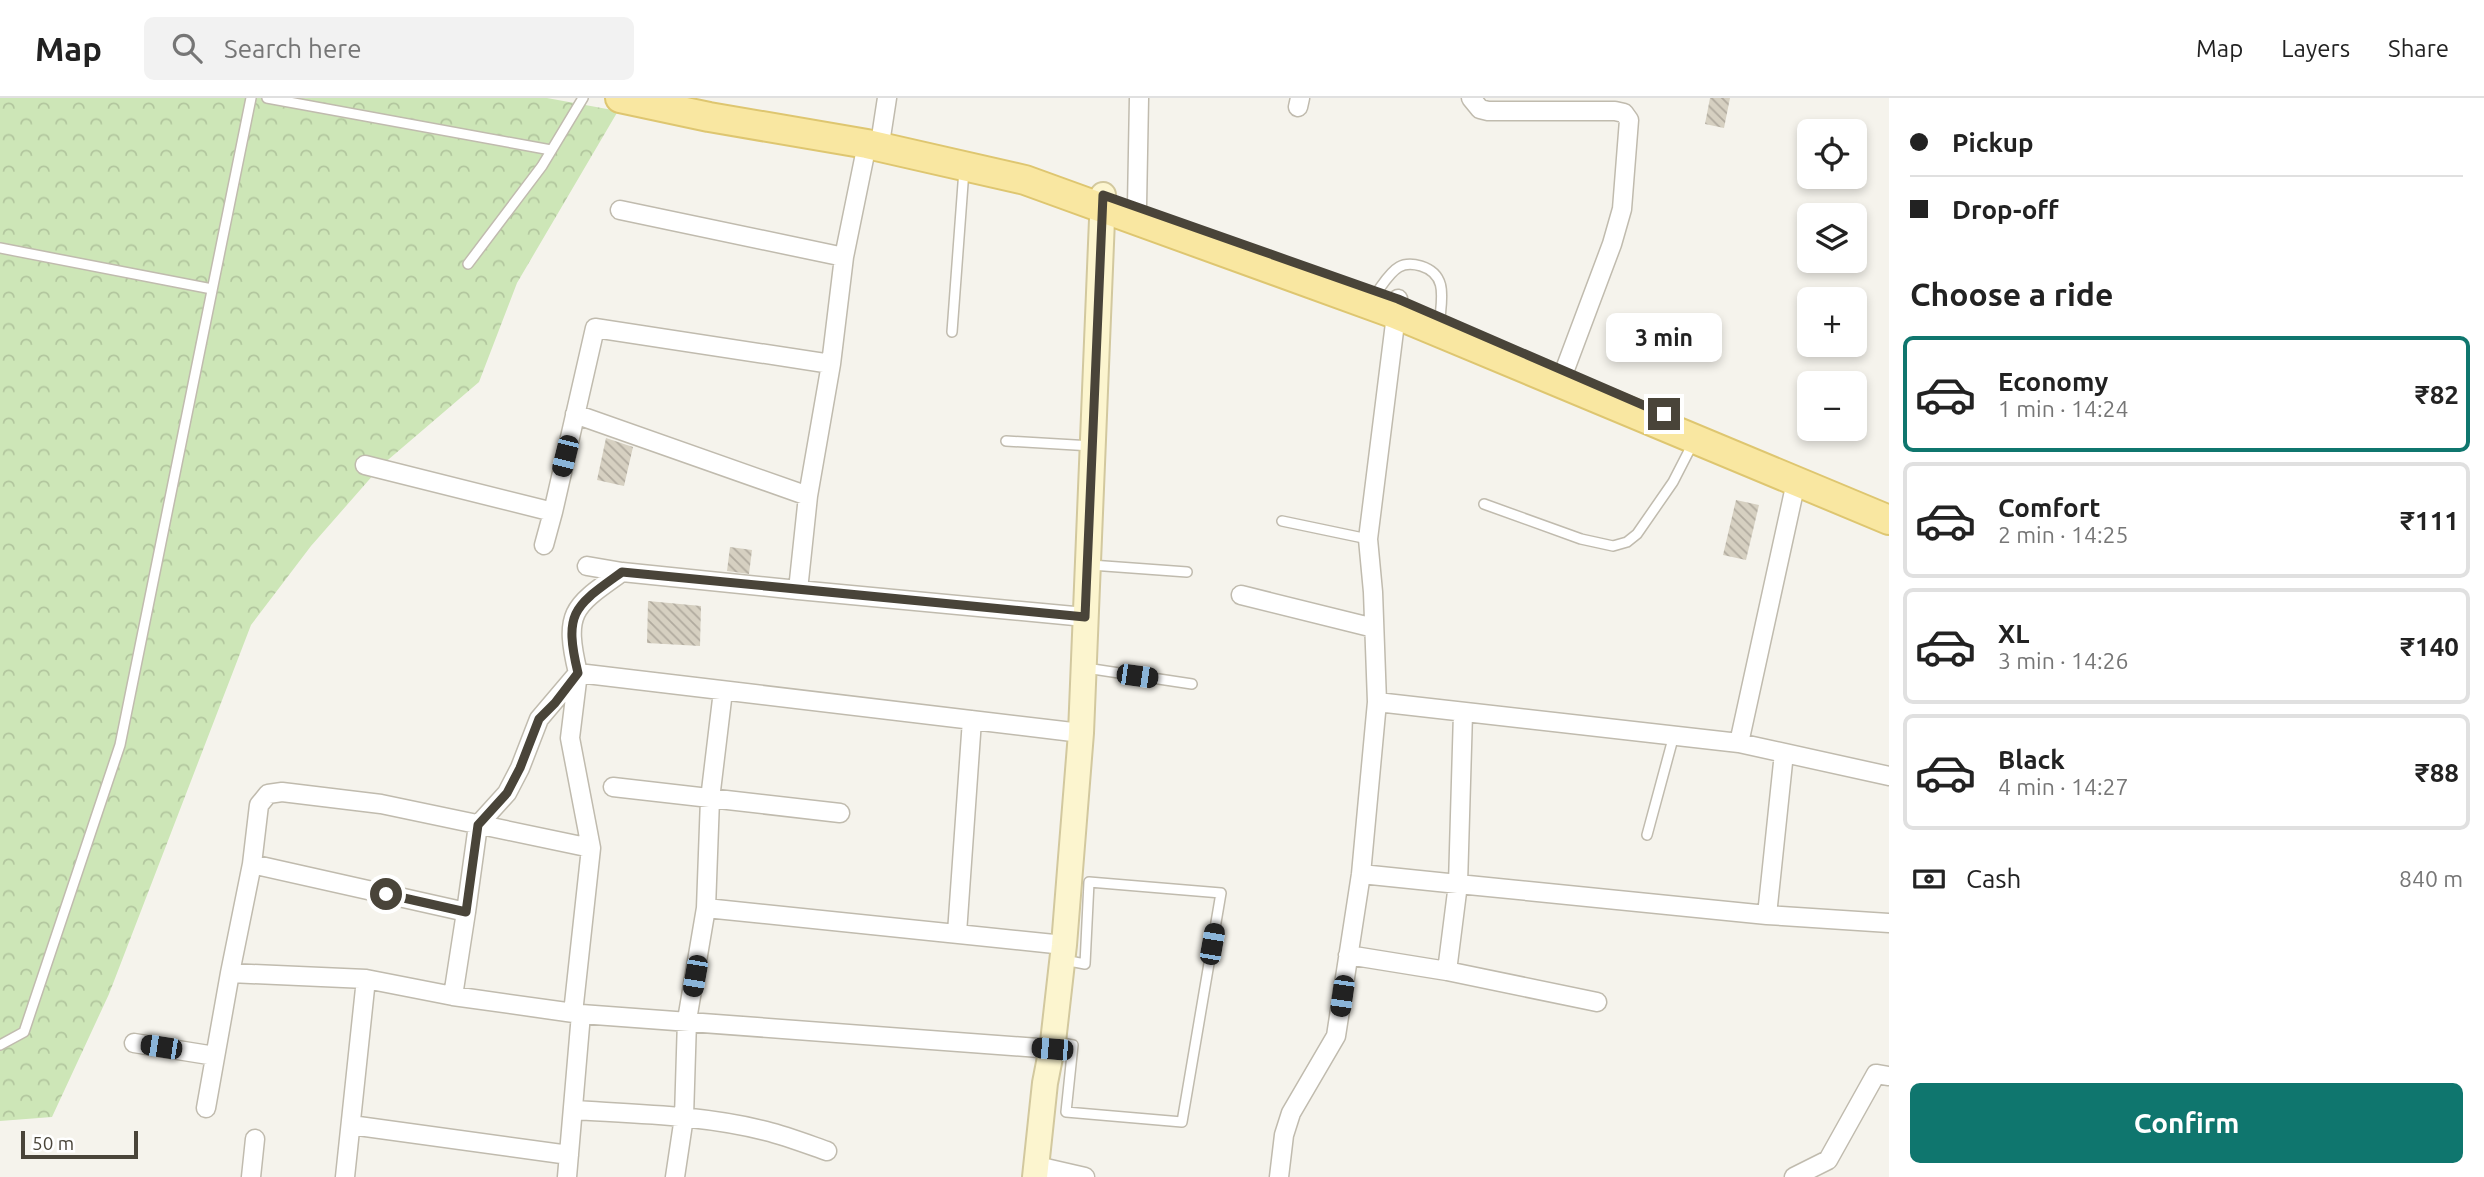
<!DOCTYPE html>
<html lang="en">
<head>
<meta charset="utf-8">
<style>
  :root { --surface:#fff; --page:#f2f2f2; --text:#222; --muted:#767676; --line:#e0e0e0; --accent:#0f766e }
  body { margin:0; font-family:Ubuntu,sans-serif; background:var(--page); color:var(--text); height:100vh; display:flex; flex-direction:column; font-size:26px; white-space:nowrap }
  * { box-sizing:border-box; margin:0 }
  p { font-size:23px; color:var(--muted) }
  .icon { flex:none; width:38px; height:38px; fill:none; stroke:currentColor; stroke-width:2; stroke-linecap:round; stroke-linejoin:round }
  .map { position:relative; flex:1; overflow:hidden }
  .drawer { display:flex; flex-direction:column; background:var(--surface); width:595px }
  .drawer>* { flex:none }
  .hud { display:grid; align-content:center; height:154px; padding:0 21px; background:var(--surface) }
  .fabs { position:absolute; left:1797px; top:21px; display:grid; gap:14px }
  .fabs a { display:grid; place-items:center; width:70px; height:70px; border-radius:10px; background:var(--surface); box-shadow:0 4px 10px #0003; font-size:35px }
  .scale { position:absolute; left:21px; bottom:18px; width:117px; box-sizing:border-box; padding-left:7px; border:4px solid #494439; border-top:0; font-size:19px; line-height:24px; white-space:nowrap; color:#494439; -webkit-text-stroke:5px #fff; paint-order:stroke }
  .end { position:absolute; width:32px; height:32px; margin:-16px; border:9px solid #494439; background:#fff; box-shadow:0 0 0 4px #fff }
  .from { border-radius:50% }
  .bubble { position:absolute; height:49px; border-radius:10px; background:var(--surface); box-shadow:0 4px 10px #0003; font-size:23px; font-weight:700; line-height:49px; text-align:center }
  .car { position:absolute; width:21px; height:42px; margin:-21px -10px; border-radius:9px; box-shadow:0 0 5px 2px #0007; background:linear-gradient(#222 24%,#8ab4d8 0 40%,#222 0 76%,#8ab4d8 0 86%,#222 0) }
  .hud b { display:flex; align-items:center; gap:24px; height:66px; font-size:26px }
  .hud b+b { border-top:2px solid var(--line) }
  .hud i { width:18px; height:18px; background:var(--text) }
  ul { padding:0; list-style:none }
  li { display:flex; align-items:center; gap:21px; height:116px; margin:0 14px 10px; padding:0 7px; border:4px solid var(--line); border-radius:10px }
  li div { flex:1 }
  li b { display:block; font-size:26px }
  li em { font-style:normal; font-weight:700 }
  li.active { border-color:var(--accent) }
  li>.icon { width:63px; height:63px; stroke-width:1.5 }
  h2 { padding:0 21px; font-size:32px; line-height:84px }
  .pay { display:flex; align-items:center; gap:18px; height:77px; padding:0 21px; font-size:26px }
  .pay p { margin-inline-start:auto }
  .action { display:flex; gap:14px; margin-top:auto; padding:14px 21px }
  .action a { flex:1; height:80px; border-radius:10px; background:var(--accent); color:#fff; font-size:28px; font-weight:700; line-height:80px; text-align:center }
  header { display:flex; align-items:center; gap:42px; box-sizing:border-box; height:98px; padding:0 35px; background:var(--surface); border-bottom:2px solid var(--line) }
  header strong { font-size:33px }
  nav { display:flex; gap:38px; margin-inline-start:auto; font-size:24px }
  .search { width:490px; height:63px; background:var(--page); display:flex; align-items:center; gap:18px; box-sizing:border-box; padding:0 24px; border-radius:10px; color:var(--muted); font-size:26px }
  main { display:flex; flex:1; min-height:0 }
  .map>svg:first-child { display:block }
</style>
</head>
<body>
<header>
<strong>Map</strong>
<div class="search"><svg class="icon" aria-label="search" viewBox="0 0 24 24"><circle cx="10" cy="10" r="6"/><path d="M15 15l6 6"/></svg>Search here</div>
<nav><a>Map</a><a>Layers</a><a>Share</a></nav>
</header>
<main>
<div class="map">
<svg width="1889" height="1079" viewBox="0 0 1889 1079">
  <defs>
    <pattern id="forest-crowns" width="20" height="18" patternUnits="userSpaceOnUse" patternTransform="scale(1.75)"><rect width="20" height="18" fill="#cde6b7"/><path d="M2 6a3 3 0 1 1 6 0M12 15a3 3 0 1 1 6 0" fill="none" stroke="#b2c69e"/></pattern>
    <pattern id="building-back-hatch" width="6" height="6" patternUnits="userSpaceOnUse" patternTransform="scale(1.75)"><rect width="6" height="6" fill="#d6d0c1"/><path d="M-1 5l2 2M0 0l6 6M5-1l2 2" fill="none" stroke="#b0aa9e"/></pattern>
  </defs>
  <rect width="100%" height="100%" fill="#f5f3ec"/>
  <path fill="url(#forest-crowns)" d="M0,0h547l71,13 -101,172 -38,99 -97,83 -71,81 -60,79 -142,369 -57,123 -52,4z"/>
  <path fill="url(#building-back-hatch)" d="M1710,0h20l-6,30 -19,-4z
    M606,340l27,9 -9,39 -27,-6z
    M1736,402l23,5 -13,55 -23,-5z
    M730,449l22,3 -3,24 -22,-3z
    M648,503l53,5 -1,40 -53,-3z"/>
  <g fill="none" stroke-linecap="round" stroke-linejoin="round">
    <defs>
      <path id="lane" d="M267,0l284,52
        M0,150l212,41
        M468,166l74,-98 41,-68
        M1377,194c6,-8 13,-20 22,-25 7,-4 15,-3 22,-1 26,8 21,31 19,52
        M952,234l12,-162
        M1006,343l86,5
        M1484,406l97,35 32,7 14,-4 10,-8 36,-52 20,-39
        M1282,423l86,18
        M1091,467l96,7
        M1086,570l106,16
        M1647,737l27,-100
        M1056,944l17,3 -7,67 116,10 39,-229 -132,-11 -4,82 -21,-4
        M0,947l24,-13 96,-287 131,-647"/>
      <path id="street" d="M1471,0l9,11 8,2h127l9,2 5,7 -7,89 -10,35 -48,128
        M1298,9l2,-9
        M881,39l6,-39
        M620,112l224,47
        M1135,122l2,-14 2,-108
        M575,316l233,82
        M365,367l188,47 42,-184 236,36
        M544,447l9,-33
        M587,468l35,6 176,18 10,-94 23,-132 13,-107 23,-113
        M622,474c-48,34 -59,39 -44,101l503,60
        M798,492l287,27
        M1241,497l133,33
        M1377,604l362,41 150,33
        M1463,615l-5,171 309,31 17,-162
        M1739,645l57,-261
        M613,689l227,26
        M252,766l7,-59 9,-11 14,-2 99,12 210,44
        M1361,776l97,10 -11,87
        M706,810l358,37
        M1767,817l122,8
        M957,835l15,-213
        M1348,857l99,16 150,31
        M366,881l-136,-6 22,-109 214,48 12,-87 29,-32 13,-25 19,-49 39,-46 -8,65 21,110 -18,165
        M453,898l13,-84
        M134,945l81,13
        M206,1010l24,-135
        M573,1012c64,4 130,5 193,21 20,5 41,13 61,20
        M351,1027l218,30
        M1037,1068l48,11
        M251,1079l4,-38
        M345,1079l21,-198 87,17 128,18
        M567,1079l14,-163 471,35
        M675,1079l9,-60 3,-97 19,-112 4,-109 13,-108
        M1279,1079l5,-42 7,-22 45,-77 25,-162 16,-172 -4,-110 -5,-53 30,-240
        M1794,1079l34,-17 48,-86 13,2"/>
      <path id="secondary" d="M1035,1079l10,-94 8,-41 11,-97 17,-212 22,-538"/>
      <path id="primary" d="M620,0l89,19 158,27 158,36 370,134 494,206"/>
    </defs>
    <use href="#lane" stroke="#c0bbae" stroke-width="12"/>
    <use href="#street" stroke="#c0bbae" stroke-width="21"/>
    <use href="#secondary" stroke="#d2c89e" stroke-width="28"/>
    <use href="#primary" stroke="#dec670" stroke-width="32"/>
    <use href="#lane" stroke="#fff" stroke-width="9"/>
    <use href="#street" stroke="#fff" stroke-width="18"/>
    <use href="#secondary" stroke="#fcf5cf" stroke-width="24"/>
    <use href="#primary" stroke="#f9e7a1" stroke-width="28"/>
  </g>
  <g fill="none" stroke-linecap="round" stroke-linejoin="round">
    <path stroke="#494439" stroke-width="9" d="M386,796l80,18 12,-87 29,-32 13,-25 19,-49 16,-16 23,-30c-15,-62 -3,-67 44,-101l463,45 18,-422 295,104 266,115"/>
  </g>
</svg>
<div class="fabs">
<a><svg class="icon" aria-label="locate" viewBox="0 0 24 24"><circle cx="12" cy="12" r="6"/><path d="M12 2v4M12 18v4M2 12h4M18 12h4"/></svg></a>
<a><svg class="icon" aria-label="layers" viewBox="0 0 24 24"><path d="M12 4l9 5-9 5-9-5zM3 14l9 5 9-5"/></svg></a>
<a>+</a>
<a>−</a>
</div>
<div class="scale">50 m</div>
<i class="end from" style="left:386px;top:796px"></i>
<i class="end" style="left:1664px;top:316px"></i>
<div class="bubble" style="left:1606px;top:215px;width:116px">3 min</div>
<i class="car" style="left:565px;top:358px;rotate:194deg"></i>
<i class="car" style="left:1137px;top:578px;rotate:98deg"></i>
<i class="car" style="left:1212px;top:846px;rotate:10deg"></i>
<i class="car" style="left:695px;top:878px;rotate:190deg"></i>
<i class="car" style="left:1342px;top:898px;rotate:188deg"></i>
<i class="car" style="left:161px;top:949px;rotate:279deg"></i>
<i class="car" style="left:1052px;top:951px;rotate:275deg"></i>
</div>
<section class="drawer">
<div class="hud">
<b><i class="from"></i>Pickup</b>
<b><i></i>Drop-off</b>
</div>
<h2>Choose a ride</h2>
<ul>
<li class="active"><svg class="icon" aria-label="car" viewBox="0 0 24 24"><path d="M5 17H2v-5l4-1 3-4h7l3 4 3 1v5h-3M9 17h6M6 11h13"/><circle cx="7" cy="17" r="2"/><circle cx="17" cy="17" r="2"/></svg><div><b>Economy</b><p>1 min · 14:24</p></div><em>₹82</em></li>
<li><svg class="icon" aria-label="car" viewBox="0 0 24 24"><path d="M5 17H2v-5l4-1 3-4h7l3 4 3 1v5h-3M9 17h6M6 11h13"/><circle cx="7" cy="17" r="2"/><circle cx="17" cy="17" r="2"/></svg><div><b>Comfort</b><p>2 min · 14:25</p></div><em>₹111</em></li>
<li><svg class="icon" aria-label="car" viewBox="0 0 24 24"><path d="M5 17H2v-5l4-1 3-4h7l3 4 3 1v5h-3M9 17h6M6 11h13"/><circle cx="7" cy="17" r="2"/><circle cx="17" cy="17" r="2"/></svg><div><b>XL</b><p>3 min · 14:26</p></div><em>₹140</em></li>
<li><svg class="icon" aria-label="car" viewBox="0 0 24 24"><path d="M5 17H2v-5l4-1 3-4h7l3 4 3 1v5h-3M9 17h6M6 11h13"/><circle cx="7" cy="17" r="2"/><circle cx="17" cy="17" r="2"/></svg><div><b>Black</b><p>4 min · 14:27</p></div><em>₹88</em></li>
</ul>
<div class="pay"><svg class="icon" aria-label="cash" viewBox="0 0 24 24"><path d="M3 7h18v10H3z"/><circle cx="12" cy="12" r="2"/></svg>Cash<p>840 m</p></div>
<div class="action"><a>Confirm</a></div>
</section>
</main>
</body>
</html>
